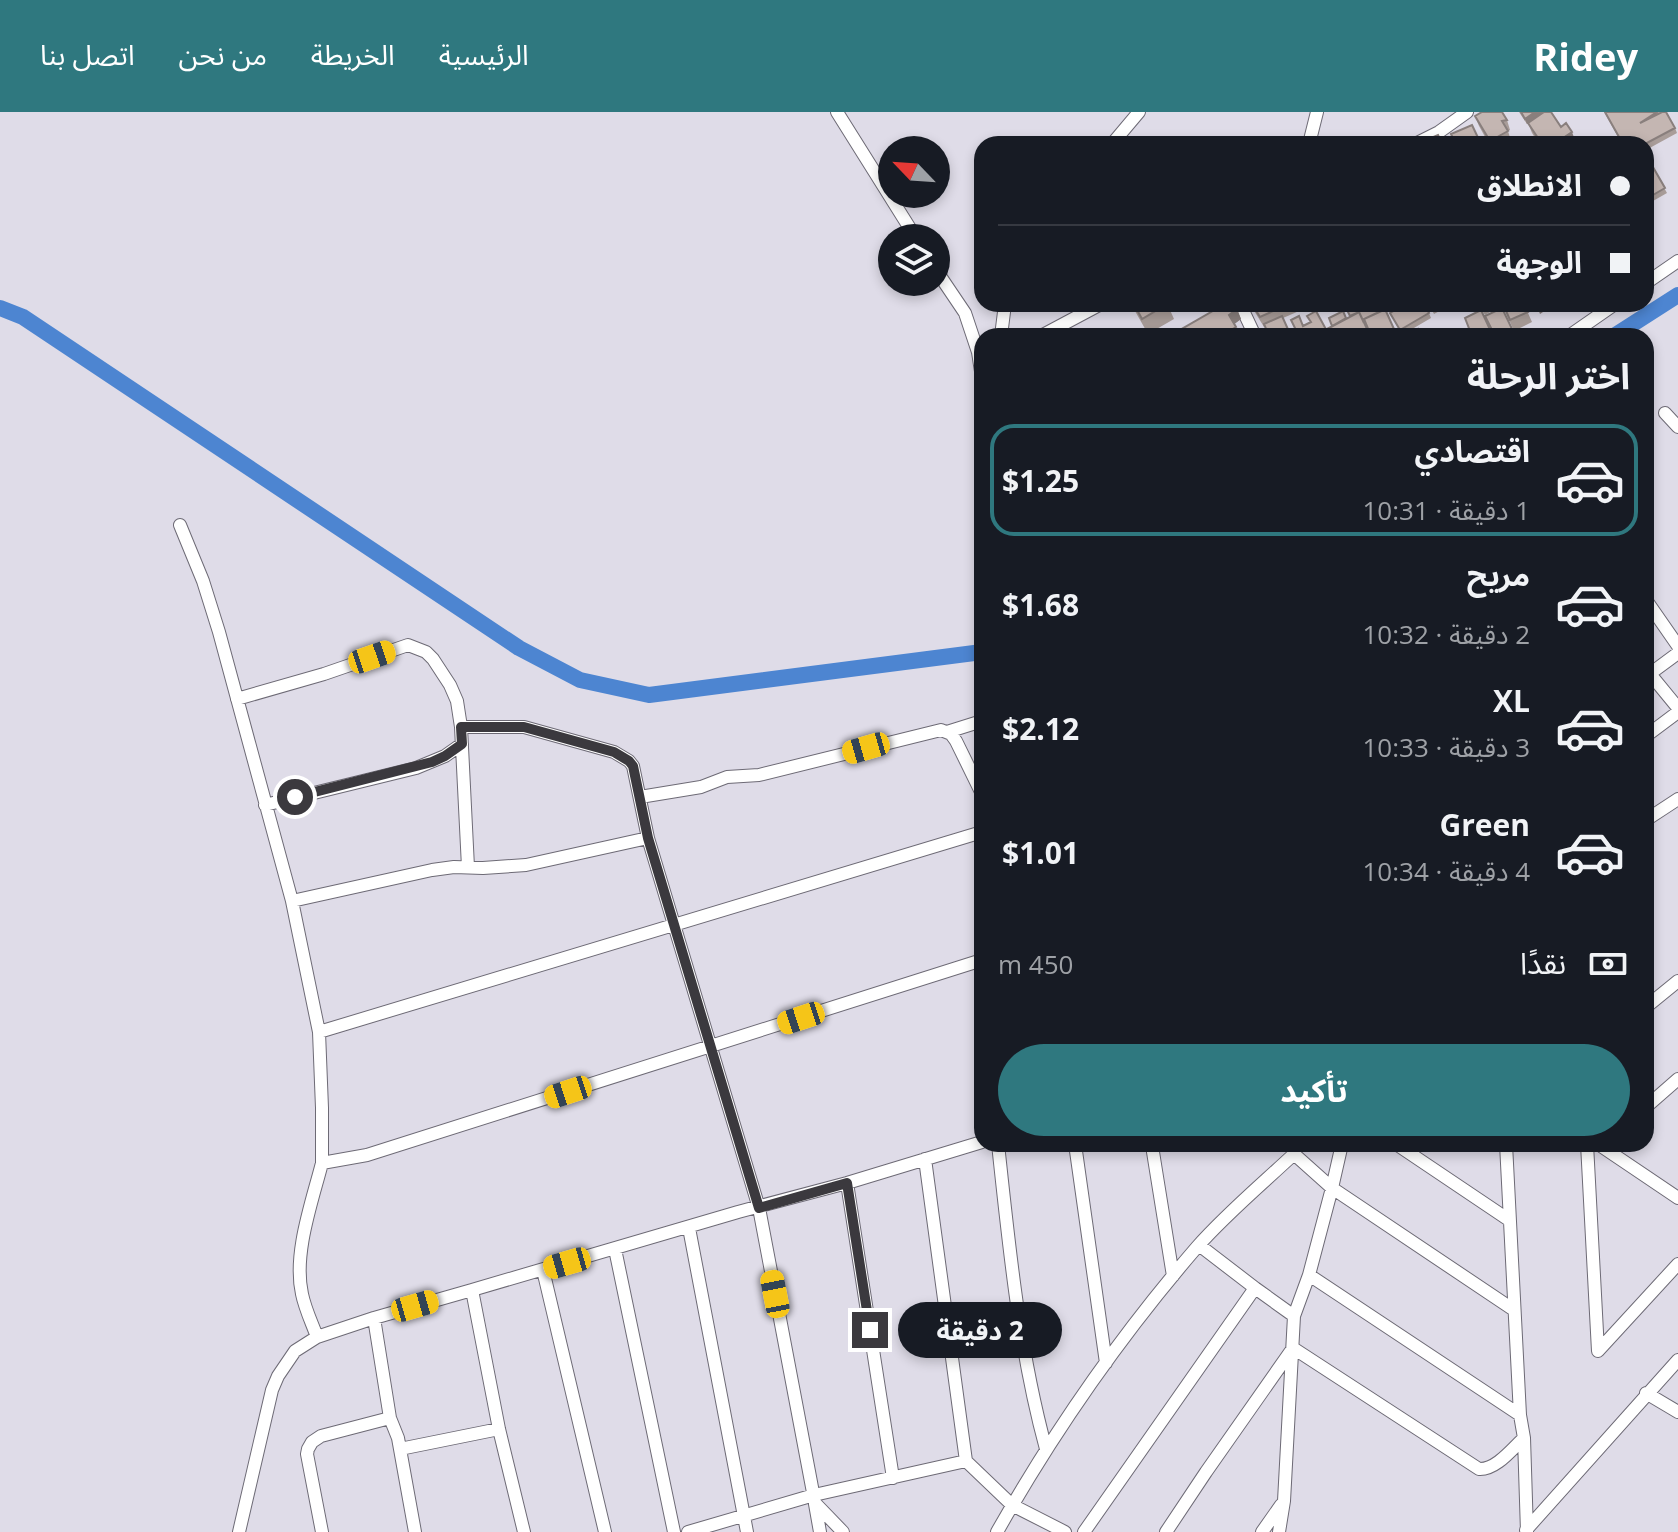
<!DOCTYPE html>
<html lang="ar">
<head>
<meta charset="utf-8">
<style>
  :root { --surface:#171b24; --page:#20242c; --text:#f1f3f6; --muted:#9ea1a6; --line:#363941; --accent:#2f787f }
  body { margin:0; font-family:"Open Sans","Noto Sans Arabic",sans-serif; background:var(--page); color:var(--text); direction:rtl; height:100vh; display:flex; flex-direction:column; font-size:30px; white-space:nowrap }
  * { box-sizing:border-box; margin:0 }
  p { font-size:26px; color:var(--muted) }
  .icon { flex:none; width:44px; height:44px; fill:none; stroke:currentColor; stroke-width:2; stroke-linecap:round; stroke-linejoin:round }
  .map { position:relative; flex:1; overflow:hidden; direction:ltr }
  .panel { position:absolute; left:974px; top:216px; width:680px; height:824px; display:flex; flex-direction:column; background:var(--surface); border-radius:24px; box-shadow:0 4px 12px #0003; direction:rtl }
  .panel>* { flex:none }
  .hud { position:absolute; left:974px; top:24px; width:680px; height:176px; border-radius:24px; box-shadow:0 4px 12px #0003; direction:rtl; display:grid; align-content:center; height:176px; padding:0 24px; background:var(--surface) }
  .needle { width:52px; rotate:295deg }
  .buttons { position:absolute; left:878px; top:24px; display:grid; gap:16px }
  .buttons a { display:grid; place-items:center; width:72px; height:72px; border-radius:50%; background:var(--surface); box-shadow:0 4px 12px #0003; font-size:40px }
  .end { position:absolute; width:36px; height:36px; margin:-18px; border:10px solid #3b393e; background:#fff; box-shadow:0 0 0 4px #fff }
  .from { border-radius:50% }
  .bubble { position:absolute; height:56px; border-radius:28px; background:var(--surface); box-shadow:0 4px 12px #0003; font-size:26px; font-weight:700; line-height:56px; text-align:center; direction:rtl }
  .car { position:absolute; width:24px; height:48px; margin:-24px -12px; border-radius:10px; box-shadow:0 0 6px 2px #0007; background:linear-gradient(#f5c518 24%,#345 0 40%,#f5c518 0 76%,#345 0 86%,#f5c518 0) }
  .hud b { display:flex; align-items:center; gap:28px; height:76px; font-size:30px }
  .hud b+b { border-top:2px solid var(--line) }
  .hud i { width:20px; height:20px; background:var(--text) }
  ul { padding:0; list-style:none }
  li { display:flex; align-items:center; gap:24px; height:112px; margin:0 16px 12px; padding:0 8px; border:4px solid transparent; border-radius:24px }
  li div { flex:1 }
  li b { display:block; font-size:30px }
  li em { font-style:normal; font-weight:700 }
  li.on { border-color:var(--accent) }
  li>.icon { width:72px; height:72px; stroke-width:1.5 }
  h2 { padding:0 24px; font-size:36px; line-height:96px }
  .pay { display:flex; align-items:center; gap:20px; height:88px; padding:0 24px; font-size:30px }
  .pay p { margin-inline-start:auto }
  .primary-button { display:flex; gap:16px; margin-top:auto; padding:16px 24px }
  .primary-button a { flex:1; height:92px; border-radius:48px; background:var(--accent); color:#fff; font-size:32px; font-weight:700; line-height:92px; text-align:center }
  header { display:flex; align-items:center; gap:48px; box-sizing:border-box; height:112px; padding:0 40px; background:var(--accent); color:#fff }
  header strong { font-size:38px }
  nav { display:flex; gap:44px; margin-inline-start:auto; font-size:28px }
  .map>svg:first-child { display:block }
</style>
</head>
<body>
<header>
<strong>Ridey</strong>
<nav><a>الرئيسية</a><a>الخريطة</a><a>من نحن</a><a>اتصل بنا</a></nav>
</header>
<div class="map">
<svg width="1678" height="1420" viewBox="0 0 1678 1420">
  <rect width="100%" height="100%" fill="#dfdce8"/>
  <g fill="none" stroke-linecap="round" stroke-linejoin="round">
    <path stroke="#4d85d1" stroke-width="16" d="M0,196l23,9 496,331 61,32 69,15 333,-43
      M1614,224l64,-41"/>
    <defs>
      <path id="minor" d="M837,0l79,126
        M1112,32l27,-32
        M1309,32l8,-32
        M1415,32l24,-12 28,-20
        M936,158l29,43 13,39 4,26
        M1646,171l32,-22
        M1240,192l15,32
        M1001,224l4,-32
        M1041,224l60,-32
        M1569,224l46,-32
        M1665,301l13,14
        M180,413l23,56 16,51 73,269 27,131
        M1646,488l32,46
        M1646,557l32,39
        M1651,561l27,-20
        M237,587l87,-25 84,-29 18,7 7,7 17,26 7,16 4,26 7,140
        M461,615h63l90,25 15,9 4,5 15,72 111,370 56,295 28,29
        M947,620l35,-11
        M1646,624l32,-24
        M640,685l61,-10 26,-10 32,-2 182,-45 10,4 5,7 26,53
        M265,693l151,-37 29,-12 17,-12
        M1646,708l32,-21
        M982,720l-663,200 3,76v55l45,-8 615,-195
        M292,789l140,-31 22,-3 29,1 43,-3 122,-27
        M1646,895l32,-26
        M1646,995l32,-28
        M998,1032c11,102 21,206 48,305
        M1075,1032l31,219
        M1153,1032v8l20,124
        M1342,1032l-10,44 182,122
        M1396,1032l113,76
        M1506,1032l14,271 4,23 3,94
        M1587,1032l11,207 80,-87
        M1598,1032l80,54
        M847,1071l46,295
        M689,1116l58,304
        M615,1137l59,283
        M543,1158l62,262
        M1309,1163l211,140
        M1255,1176l39,28
        M317,1225c-5,-14 -12,-28 -15,-43 -9,-40 10,-92 20,-131
        M1646,1281l32,19
        M390,1306l8,20 17,94
        M400,1337l99,-20
        M966,1349l46,44 53,27
        M815,1392l5,28
        M1526,1418l152,-170
        M239,1420l33,-142 6,-14 17,-25 22,-14 57,-19 98,-28
        M322,1420l-15,-78 1,-5 4,-7 9,-6 69,-18 -16,-100
        M524,1420l-25,-103 -27,-139 266,-78 109,-29 135,-41
        M688,1420l126,-37 152,-34 -41,-302
        M997,1420c56,-99 125,-198 200,-285 29,-33 65,-63 97,-93
        M1084,1420l171,-244 -56,-43
        M1166,1420l40,-60 87,-124 186,121c17,1 33,-20 45,-31
        M1262,1420l19,-27
        M1279,1420l5,-31 10,-185 15,-41 23,-87 -38,-34 -3,-10"/>
    </defs>
    <use href="#minor" stroke="#6d6a75" stroke-width="14"/>
    <use href="#minor" stroke="#fff" stroke-width="12"/>
  </g>
  <path fill="#a99d99" d="M1519,0h32l10,15 15,16 -2,1h-35l-7,-11 -4,-10 -1,1z
    M1604,0h54l17,16 2,5 -31,17v-6h-24z
    M1475,4l32,4 3,10 -2,1 3,10 -4,3h-18l-10,-18z
    M1646,43l21,38 -21,12z
    M1132,192h63l-13,8 -4,-6 -8,4 4,9 -26,15 -13,-23z
    M1250,192h55l1,4 -23,10 7,15 20,-11 -3,-6 21,18 18,-16 39,-9 11,27h-128l-3,-9h-1z
    M1390,192h13l-10,5z
    M1429,192h17l-1,1v3l-11,6z
    M1478,192h21l1,2 -15,9z
    M1502,192h22l8,18 -18,9z
    M1237,197l4,10 -7,5 6,12h-58l-2,-6z
    M1390,201h39l2,5 -29,17z
    M1513,219l2,5h-20z"/>
  <path fill="#897f7d" d="M1535,0h10l-18,12 -2,-5z
    M1572,20l4,11 -2,1h-20z
    M1536,192h19l-15,10z
    M1237,197l4,10 -8,6 -4,-10z"/>
  <path fill="#c4b6b2" stroke="#897f7d" stroke-width="2" d="M1482,0h20l5,8 -5,1 6,10 -18,10 -15,-25z
    M1521,0h14l-10,7z
    M1544,0h7l10,15 5,-4 6,9 -18,12h-12l-14,-21z
    M1605,0h52l-17,11 22,-11h4l9,16 -30,16h-22z
    M1472,13l9,19h-25l-5,-10z
    M1438,23l4,9h-14l-2,-4z
    M1503,26l4,6h-13z
    M1646,43l19,33 -19,11z
    M1134,192h33l-25,15z
    M1225,192h9l3,5 -8,6 7,12 -15,9h-38l-3,-6z
    M1252,192h37l-29,13z
    M1344,192h38l2,6 -20,9 -1,2 -4,-9 -9,4z
    M1406,192h18l5,9 -29,17 -10,-17z
    M1479,192h14l-10,6z
    M1503,192h21l4,8 -18,8z
    M1502,196l11,23 -9,5h-9l-10,-20z
    M1385,197l9,20 -15,7h-8l-7,-17z
    M1481,198l12,26h-21l-7,-18z
    M1316,199l12,22 -6,3h-31l-1,-3 6,-3 -5,-10 8,-4 4,10 8,-4 -4,-6z
    M1343,199l3,7 -14,8 -3,-8z
    M1359,200l10,21 -5,3h-33l-4,-7z
    M1282,204l9,20h-22l-5,-12z
    M1418,217l3,7h-15z"/>
  <g fill="none" stroke-linecap="round" stroke-linejoin="round">
    <path stroke="#3b393e" stroke-width="10" d="M295,685l137,-35 13,-6 17,-12 -1,-17h63l90,25 15,9 4,5 15,72 111,370 88,-25 23,147"/>
  </g>
</svg>
<div class="buttons">
<a><svg class="needle" viewBox="-14 -14 28 28"><path d="M0-13l5 13h-10z" fill="#e53935"/><path d="M0 13l5-13h-10z" fill="#9ea1a6"/></svg></a>
<a><svg class="icon" aria-label="layers" viewBox="0 0 24 24"><path d="M12 4l9 5-9 5-9-5zM3 14l9 5 9-5"/></svg></a>
</div>
<i class="end from" style="left:295px;top:685px"></i>
<i class="end" style="left:870px;top:1218px"></i>
<div class="bubble" style="left:898px;top:1190px;width:164px">2 دقيقة</div>
<i class="car" style="left:372px;top:545px;rotate:71deg"></i>
<i class="car" style="left:866px;top:636px;rotate:254deg"></i>
<i class="car" style="left:801px;top:906px;rotate:252deg"></i>
<i class="car" style="left:568px;top:980px;rotate:252deg"></i>
<i class="car" style="left:567px;top:1151px;rotate:254deg"></i>
<i class="car" style="left:775px;top:1182px;rotate:349deg"></i>
<i class="car" style="left:415px;top:1194px;rotate:74deg"></i>
<div class="hud">
<b><i class="from"></i>الانطلاق</b>
<b><i></i>الوجهة</b>
</div>
<section class="panel">
<h2>اختر الرحلة</h2>
<ul>
<li class="on"><svg class="icon" aria-label="car" viewBox="0 0 24 24"><path d="M5 17H2v-5l4-1 3-4h7l3 4 3 1v5h-3M9 17h6M6 11h13"/><circle cx="7" cy="17" r="2"/><circle cx="17" cy="17" r="2"/></svg><div><b>اقتصادي</b><p>1 دقيقة · 10:31</p></div><em>$1.25</em></li>
<li><svg class="icon" aria-label="car" viewBox="0 0 24 24"><path d="M5 17H2v-5l4-1 3-4h7l3 4 3 1v5h-3M9 17h6M6 11h13"/><circle cx="7" cy="17" r="2"/><circle cx="17" cy="17" r="2"/></svg><div><b>مريح</b><p>2 دقيقة · 10:32</p></div><em>$1.68</em></li>
<li><svg class="icon" aria-label="car" viewBox="0 0 24 24"><path d="M5 17H2v-5l4-1 3-4h7l3 4 3 1v5h-3M9 17h6M6 11h13"/><circle cx="7" cy="17" r="2"/><circle cx="17" cy="17" r="2"/></svg><div><b>XL</b><p>3 دقيقة · 10:33</p></div><em>$2.12</em></li>
<li><svg class="icon" aria-label="car" viewBox="0 0 24 24"><path d="M5 17H2v-5l4-1 3-4h7l3 4 3 1v5h-3M9 17h6M6 11h13"/><circle cx="7" cy="17" r="2"/><circle cx="17" cy="17" r="2"/></svg><div><b>Green</b><p>4 دقيقة · 10:34</p></div><em>$1.01</em></li>
</ul>
<div class="pay"><svg class="icon" aria-label="cash" viewBox="0 0 24 24"><path d="M3 7h18v10H3z"/><circle cx="12" cy="12" r="2"/></svg>نقدًا<p>450 m</p></div>
<div class="primary-button"><a>تأكيد</a></div>
</section>
</div>
</body>
</html>
